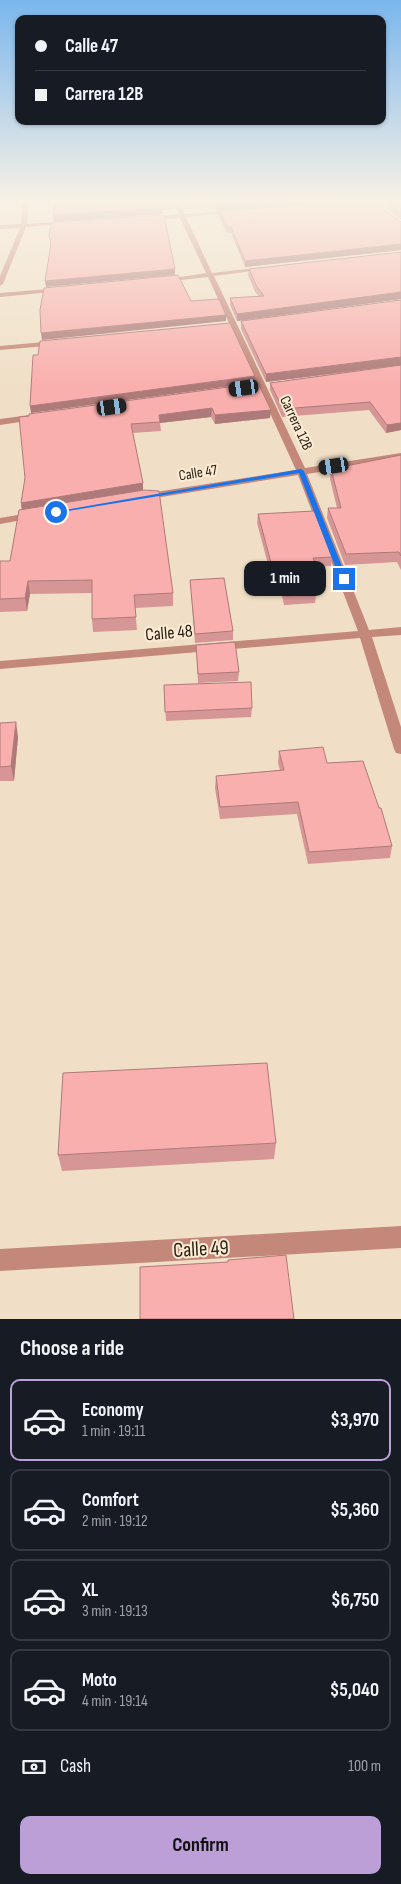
<!DOCTYPE html>
<html lang="en">
<head>
<meta charset="utf-8">
<style>
  :root { --surface:#171b24; --page:#242831; --text:#f1f3f6; --muted:#9ea1a6; --line:#363941; --accent:#bb9fd6 }
  body { margin:0; font-family:"Sofia Sans Condensed",sans-serif; background:var(--page); color:var(--text); height:100vh; display:flex; flex-direction:column; font-size:19px; white-space:nowrap }
  * { box-sizing:border-box; margin:0 }
  p { font-size:16px; color:var(--muted) }
  .icon { flex:none; width:28px; height:28px; fill:none; stroke:currentColor; stroke-width:2; stroke-linecap:round; stroke-linejoin:round }
  .map { position:relative; height:1319px; overflow:hidden }
  .drawer { display:flex; flex-direction:column; background:var(--surface); flex:1 }
  .drawer>* { flex:none }
  .top-card { position:absolute; left:15px; top:15px; width:371px; height:110px; border-radius:10px; box-shadow:0 1px 4px #0004; display:grid; align-content:center; height:110px; padding:0 20px; background:var(--surface) }
  .end { position:absolute; width:22px; height:22px; margin:-11px; border:6px solid #1a73e8; background:#fff; box-shadow:0 0 0 2px #fff }
  .from { border-radius:50% }
  .bubble { position:absolute; height:35px; border-radius:10px; background:var(--surface); box-shadow:0 1px 4px #0004; font-size:16px; font-weight:700; line-height:35px; text-align:center }
  .car { position:absolute; width:15px; height:30px; margin:-15px -8px; border-radius:6px; box-shadow:0 0 4px 1px #0007; background:linear-gradient(#222 24%,#8ab4d8 0 40%,#222 0 76%,#8ab4d8 0 86%,#222 0) }
  .top-card b { display:flex; align-items:center; gap:18px; height:48px; font-size:19px }
  .top-card b+b { border-top:1px solid var(--line) }
  .top-card i { width:12px; height:12px; background:var(--text) }
  ul { padding:0; list-style:none }
  li { display:flex; align-items:center; gap:15px; height:82px; margin:0 10px 8px; padding:0 10px; border:2px solid var(--line); border-radius:10px }
  li div { flex:1 }
  li b { display:block; font-size:19px }
  li em { font-style:normal; font-weight:700 }
  li.on { border-color:var(--accent) }
  li>.icon { width:45px; height:45px; stroke-width:1.5 }
  h2 { padding:0 20px; font-size:22px; line-height:60px }
  .pay { display:flex; align-items:center; gap:12px; height:55px; padding:0 20px; font-size:19px }
  .pay p { margin-inline-start:auto }
  .cta { display:flex; gap:10px; margin-top:auto; padding:10px 20px }
  .cta a { flex:1; height:58px; border-radius:10px; background:var(--accent); color:#111; font-size:20px; font-weight:700; line-height:58px; text-align:center }
  .map>svg:first-child { display:block }
</style>
</head>
<body>
<div class="map">
<svg width="401" height="1319" viewBox="0 0 401 1319">
  <rect width="100%" height="100%" fill="#f0dfc6"/>
  <g fill="none" stroke-linecap="round" stroke-linejoin="round">
    <path fill="#c4887a" fill-rule="evenodd" d="M23,202h6l-2,22 40,-3 3,2 -44,4 -23,57 -3,2v-10l20,-48 -20,1v-4l21,-1z
      M173,202h6l5,12 51,-4 3,2 -52,5 26,56 52,-6 3,2 -53,7 91,192 96,-15v6l-94,15 62,156 32,-3v8l-29,2 29,90v27l-5,-1 -2,-4 -34,-111 -360,31v-8l358,-30 -60,-156 -155,25 -5,-3 5,-3 153,-24 -88,-193 -44,5 -3,-2 45,-7 -26,-55 -30,2 -3,-2 32,-4z
      M60,288l3,2 -1,1 -62,6v-4z
      M55,341h3v4l-58,5v-4z
      M37,414l4,3 -1,2 -40,6v-6z
      M35,512l4,1 1,2 -1,2 -39,7v-6z
      M401,1226v22l-401,23v-22z"/>
  </g>
  <path fill="#d69695" d="M56,202l118,2v5l-11,1v4l-109,7 -1,-6z
    M181,202h193l27,20v28l-156,17 -14,-34h-4l-8,-16v-6l115,-8 -118,7 -1,-2 -31,1z
    M380,202h21v18z
    M401,252v47l-164,22 -7,-16v-7l29,-2 -4,-4 -7,-17 1,-6z
    M401,300v130l-15,3 -17,-23 -87,7 -12,-27v-7l115,-16 -119,15 -25,-53v-8z
    M258,383l12,35 -55,6 -4,-7 -51,6 1,8 -29,2 11,58 30,102v13l-38,2 2,22 -44,2 -1,-13v-26l-62,1 -3,17 -27,1v-51h10l12,-51 -1,-7 4,-25 4,-62z
    M401,455v115l-4,-8 -52,3 -18,-47 1,-10h9l-7,-29 1,-10z
    M258,514l74,43 -1,9 -15,1 2,4 -1,8 -5,1 4,15 -1,8 -31,2 -5,-23 -5,1 -5,-15 -12,-45z
    M190,580l43,51v9l-38,3z
    M196,645l43,27 -1,9 -40,2z
    M164,685l88,23 -1,9 -85,4z
    M0,723l18,14 -4,44h-14z
    M279,751l48,12 52,45 13,38 -2,12 -82,6 -11,-50 -77,5 -5,-31 1,-12 64,-6 -2,-7z
    M276,1143l-2,16 -212,12 -4,-16z"/>
  <path fill="#ae7a79" d="M258,202h93l-135,8v-6z
    M163,208v6l-109,7 -1,-6z
    M401,244v6l-156,17v-6z
    M175,269v6l-129,12 -1,-6z
    M401,292v7l-164,22v-7z
    M226,315v6l-184,19 -1,-7z
    M401,357v8l-135,17v-8z
    M255,376l-1,7 -223,30 -1,-7z
    M212,408l-1,9 -51,6 -1,-8z
    M271,410l-1,8 -55,6v-9z
    M401,423v7l-15,3 1,-8z
    M143,483v10l-121,19 -1,-9z
    M28,581l2,13 -3,17 -2,-13z
    M16,722l2,15 -4,44 -3,-15z"/>
  <path fill="#f9afad" stroke="#ae7a79" d="M56,202h117l1,2h-12l1,4 -110,7z
    M183,202h75l-42,2 -1,-2 -31,1z
    M349,202h25l27,20v22l-156,17 -14,-34h-3l-9,-16z
    M387,202h14v11z
    M164,215l11,54 -130,12 6,-37 -2,-9 3,-13z
    M401,252v40l-164,22 -7,-16 34,-2 -8,-11 -7,-16z
    M178,275l13,26 28,-2 7,16 -185,18 -1,-23 4,-22z
    M401,300v57l-135,17 -25,-53z
    M230,323l25,53 -225,30 3,-51h5l2,-14z
    M401,365v58l-14,2 -17,-23 -87,7 -13,-26z
    M258,383l13,27 -56,5 -3,-7 -53,7 1,7 -29,2 12,59 -122,20 4,-25 -6,-61 10,-1v-2z
    M401,455v101l-2,-4 -53,2 -18,-46h13l-10,-39z
    M144,490l15,1 14,102 -39,2 2,22 -44,2v-39l-64,1 -3,17 -25,1v-38h10l9,-51z
    M314,511l18,46 -19,1 5,13 -9,1 7,23 -31,1 -6,-22h-4l-5,-15 -12,-45z
    M224,578l9,53 -38,3 -5,-54z
    M235,642l4,30 -41,2 -2,-29z
    M251,682l1,26 -87,4 -1,-27z
    M16,722l-5,44 -11,1v-44z
    M323,747l4,16 36,-2 16,47h2l11,38 -83,6 -11,-50 -78,5 -4,-31 68,-6 -5,-19z
    M267,1063l9,80 -218,12 5,-82z
    M286,1255l8,64h-154v-52l88,-5v-2z"/>
  <linearGradient id="sky" x2="0" y2="1"><stop stop-color="#7ab6ed"/><stop offset="0.52" stop-color="#f8f1e5"/><stop offset="1" stop-color="#f8f1e5" stop-opacity="0"/></linearGradient>
  <rect width="401" height="386" fill="url(#sky)"/>
  <path fill="#1a73e8" d="M301,469l3,2 43,108 -1,2 -6,-2 -41,-106 -243,40 -3,-1z"/>
  <g text-anchor="middle" dominant-baseline="central" stroke-width="4" stroke-linejoin="round" paint-order="stroke">
    <g font-size="15" fill="#282218" stroke="#fdecd3">
      <text transform="translate(296 423) rotate(65)">Carrera 12B</text>
      <text transform="translate(198 473) rotate(-9)">Calle 47</text>
    </g>
    <g font-size="18" fill="#282218" stroke="#fdecd3">
      <text transform="translate(169 633) rotate(-5)">Calle 48</text>
    </g>
    <g font-size="21" fill="#282218" stroke="#fdecd3">
      <text transform="translate(201 1249) rotate(-3)">Calle 49</text>
    </g>
  </g>
</svg>
<i class="end from" style="left:56px;top:512px"></i>
<i class="end" style="left:344px;top:579px"></i>
<div class="bubble" style="left:244px;top:561px;width:82px">1 min</div>
<i class="car" style="left:244px;top:388px;rotate:262deg"></i>
<i class="car" style="left:112px;top:407px;rotate:82deg"></i>
<i class="car" style="left:334px;top:466px;rotate:261deg"></i>
<div class="top-card">
<b><i class="from"></i>Calle 47</b>
<b><i></i>Carrera 12B</b>
</div>
</div>
<section class="drawer">
<h2>Choose a ride</h2>
<ul>
<li class="on"><svg class="icon" aria-label="car" viewBox="0 0 24 24"><path d="M5 17H2v-5l4-1 3-4h7l3 4 3 1v5h-3M9 17h6M6 11h13"/><circle cx="7" cy="17" r="2"/><circle cx="17" cy="17" r="2"/></svg><div><b>Economy</b><p>1 min · 19:11</p></div><em>$3,970</em></li>
<li><svg class="icon" aria-label="car" viewBox="0 0 24 24"><path d="M5 17H2v-5l4-1 3-4h7l3 4 3 1v5h-3M9 17h6M6 11h13"/><circle cx="7" cy="17" r="2"/><circle cx="17" cy="17" r="2"/></svg><div><b>Comfort</b><p>2 min · 19:12</p></div><em>$5,360</em></li>
<li><svg class="icon" aria-label="car" viewBox="0 0 24 24"><path d="M5 17H2v-5l4-1 3-4h7l3 4 3 1v5h-3M9 17h6M6 11h13"/><circle cx="7" cy="17" r="2"/><circle cx="17" cy="17" r="2"/></svg><div><b>XL</b><p>3 min · 19:13</p></div><em>$6,750</em></li>
<li><svg class="icon" aria-label="car" viewBox="0 0 24 24"><path d="M5 17H2v-5l4-1 3-4h7l3 4 3 1v5h-3M9 17h6M6 11h13"/><circle cx="7" cy="17" r="2"/><circle cx="17" cy="17" r="2"/></svg><div><b>Moto</b><p>4 min · 19:14</p></div><em>$5,040</em></li>
</ul>
<div class="pay"><svg class="icon" aria-label="cash" viewBox="0 0 24 24"><path d="M3 7h18v10H3z"/><circle cx="12" cy="12" r="2"/></svg>Cash<p>100 m</p></div>
<div class="cta"><a>Confirm</a></div>
</section>
</body>
</html>
